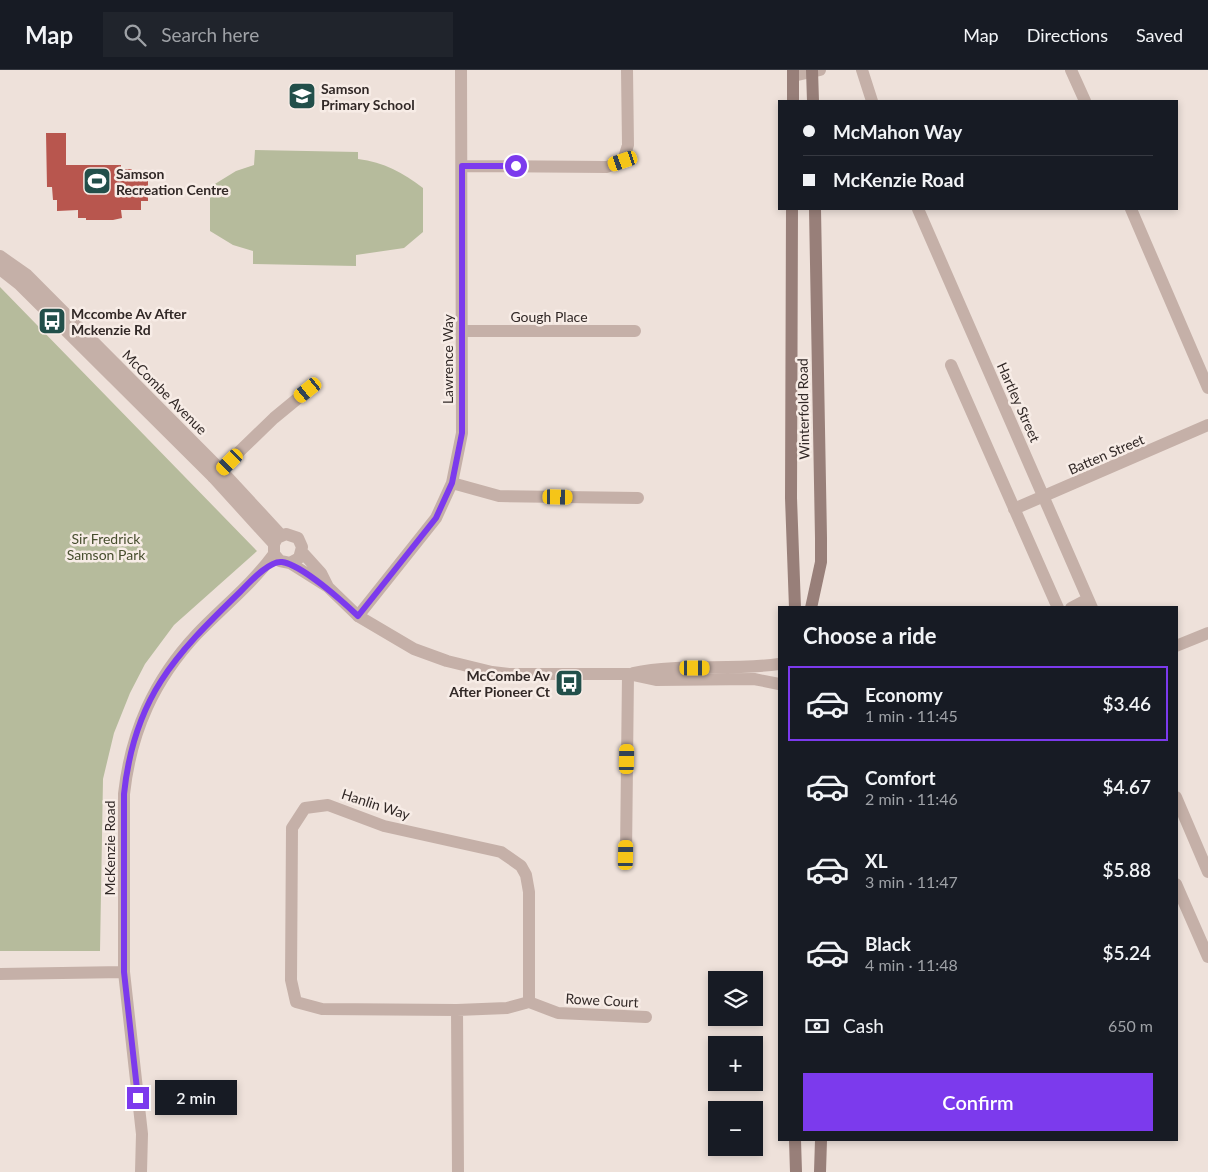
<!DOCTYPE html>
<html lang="en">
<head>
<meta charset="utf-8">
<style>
  :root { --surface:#171b24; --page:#20242c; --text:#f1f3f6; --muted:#9ea1a6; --line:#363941; --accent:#7c3aed }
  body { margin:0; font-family:Lato,sans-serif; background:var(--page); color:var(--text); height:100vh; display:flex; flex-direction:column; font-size:19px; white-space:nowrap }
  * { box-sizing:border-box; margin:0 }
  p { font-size:16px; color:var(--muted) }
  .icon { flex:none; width:28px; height:28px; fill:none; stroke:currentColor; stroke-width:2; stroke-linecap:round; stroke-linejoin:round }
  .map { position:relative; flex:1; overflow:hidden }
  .details { position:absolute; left:778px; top:536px; width:400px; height:535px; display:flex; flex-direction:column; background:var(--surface); border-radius:0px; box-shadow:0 2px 8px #0003 }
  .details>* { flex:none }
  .guide { position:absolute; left:778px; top:30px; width:400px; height:110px; border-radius:0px; box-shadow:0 2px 8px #0003; display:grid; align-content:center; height:110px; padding:0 25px; background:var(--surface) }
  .fabs { position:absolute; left:708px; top:901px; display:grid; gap:10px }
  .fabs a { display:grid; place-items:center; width:55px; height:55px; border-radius:0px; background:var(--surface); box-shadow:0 2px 8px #0003; font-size:25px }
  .end { position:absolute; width:22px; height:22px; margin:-11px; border:6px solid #7c3aed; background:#fff; box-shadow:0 0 0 2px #fff }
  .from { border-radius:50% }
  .bubble { position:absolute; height:35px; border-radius:0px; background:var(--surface); box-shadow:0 2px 8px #0003; font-size:16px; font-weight:600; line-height:35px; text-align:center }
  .car { position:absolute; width:15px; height:30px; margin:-15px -8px; border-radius:6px; box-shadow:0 0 4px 1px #0007; background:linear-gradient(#f5c518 24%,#345 0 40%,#f5c518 0 76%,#345 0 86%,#f5c518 0) }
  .guide b { display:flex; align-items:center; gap:18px; height:48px; font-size:19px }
  .guide b+b { border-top:1px solid var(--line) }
  .guide i { width:12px; height:12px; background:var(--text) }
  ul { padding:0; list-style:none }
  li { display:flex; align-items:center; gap:15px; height:75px; margin:0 10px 8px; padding:0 15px; border:2px solid transparent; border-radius:0px }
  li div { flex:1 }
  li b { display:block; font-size:19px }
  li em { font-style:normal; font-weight:600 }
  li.selected { border-color:var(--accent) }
  li>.icon { width:45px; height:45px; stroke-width:1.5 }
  h2 { padding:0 25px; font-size:22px; line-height:60px }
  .pay { display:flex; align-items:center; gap:12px; height:55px; padding:0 25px; font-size:19px }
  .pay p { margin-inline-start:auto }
  .primary-button { display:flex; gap:10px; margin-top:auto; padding:10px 25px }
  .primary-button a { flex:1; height:58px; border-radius:0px; background:var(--accent); color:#fff; font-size:20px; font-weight:600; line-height:58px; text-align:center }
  header { display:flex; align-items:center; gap:30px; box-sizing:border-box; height:70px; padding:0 25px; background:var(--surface); border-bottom:1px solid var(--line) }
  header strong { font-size:24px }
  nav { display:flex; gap:28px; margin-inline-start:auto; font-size:18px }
  .search { width:350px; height:45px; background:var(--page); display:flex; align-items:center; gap:12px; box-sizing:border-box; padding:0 18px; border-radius:0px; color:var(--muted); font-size:19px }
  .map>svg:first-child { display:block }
</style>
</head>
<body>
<header>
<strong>Map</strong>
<div class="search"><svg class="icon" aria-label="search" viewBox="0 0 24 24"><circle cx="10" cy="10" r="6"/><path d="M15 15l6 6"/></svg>Search here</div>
<nav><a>Map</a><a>Directions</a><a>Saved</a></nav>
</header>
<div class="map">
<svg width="1208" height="1102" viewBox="0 0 1208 1102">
  <rect width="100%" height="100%" fill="#eee1da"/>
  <path fill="#b6bb9c" d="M255,80l103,2v7c26,3 45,14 65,29v44l-19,16 -48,7v11l-103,-2v-13l-20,-6 -23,-14v-44l26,-16 18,-6z
    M0,217l257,264 -83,74 -29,39 -15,29 -16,40 -11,46 -3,172h-100z"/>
  <path fill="#b8564e" d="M46,63h20v32h55v4h11v5h16v27h-7v9h-20l1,8 -9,2h-27v-2h-8v-8l-21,1v-11h-4l-1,-13h-5z"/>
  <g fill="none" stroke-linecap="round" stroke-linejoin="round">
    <path stroke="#c5b0a8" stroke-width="12" d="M862,0l10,31
      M1071,0l14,31
      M793,6l27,-6
      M462,96l145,1 16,-6 5,-16 -1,-75
      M918,139l174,399
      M1131,139l77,179
      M462,261h173
      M951,295l107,243
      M213,407l61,-59 34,-28
      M452,413l47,13 139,2
      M1014,439l194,-84
      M1071,538l17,-9
      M358,546l78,-98 16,-35 10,-50 -1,-363
      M1176,576l32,-13
      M1176,727l32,75
      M328,735l56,21 117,26 20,14 5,9 3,17v110l-22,6 -50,2 -135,-1 -26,-7 -5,-22 1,-152 13,-20z
      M626,785l2,-181
      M1176,814l32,73
      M0,904l124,-2
      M529,932l29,11 88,4
      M457,940l1,162
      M141,1102l1,-38 -18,-162v-178c7,-63 30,-114 73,-160 26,-27 55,-50 77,-80"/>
    <path stroke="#c5b0a8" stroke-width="12" d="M0,186l27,19 194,195 60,65
      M0,199l19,15 194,193 61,67
      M302,482l19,21 7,14
      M290,493l9,-5 3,-11 -4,-9 -12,-4 -9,4 -3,6v10l6,7 10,2 38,24 30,29 39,23 17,10 33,12 45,11 17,2h119l28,6 98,-1 25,5
      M633,603c48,-10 97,-2 146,-9"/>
    <path stroke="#987f79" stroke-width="12" d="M812,0l1,31
      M793,31v-31
      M792,139l-1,289 4,110
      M811,538l10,-46v-24l-6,-329
      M795,1070l1,32
      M820,1102l1,-32"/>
  </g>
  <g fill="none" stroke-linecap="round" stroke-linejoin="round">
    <path stroke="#7c3aed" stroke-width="6" d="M138,1028l-14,-126v-178c10,-96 50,-138 116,-202 8,-8 29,-32 42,-30 20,3 60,39 76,54l78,-98 16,-35 10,-50v-267h54"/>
  </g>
  <defs>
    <symbol id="school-square" viewBox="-11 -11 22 22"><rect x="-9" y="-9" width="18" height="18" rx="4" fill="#224f4a" stroke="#f7ece6"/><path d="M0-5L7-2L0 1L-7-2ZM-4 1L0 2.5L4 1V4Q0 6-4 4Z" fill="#fff"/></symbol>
    <symbol id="stadium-square" viewBox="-11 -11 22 22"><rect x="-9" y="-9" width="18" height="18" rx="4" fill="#224f4a" stroke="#f7ece6"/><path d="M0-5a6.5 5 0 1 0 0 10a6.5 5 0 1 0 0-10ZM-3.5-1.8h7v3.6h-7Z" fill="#fff"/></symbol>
    <symbol id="bus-square" viewBox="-11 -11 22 22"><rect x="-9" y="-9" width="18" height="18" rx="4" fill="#224f4a" stroke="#f7ece6"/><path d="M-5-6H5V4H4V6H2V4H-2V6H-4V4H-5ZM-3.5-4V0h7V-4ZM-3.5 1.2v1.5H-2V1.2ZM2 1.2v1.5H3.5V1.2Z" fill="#fff"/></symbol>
  </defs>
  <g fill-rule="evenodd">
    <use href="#school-square" x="286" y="10" width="32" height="32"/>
    <use href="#stadium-square" x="81" y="95" width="32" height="32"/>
    <use href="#bus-square" x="36" y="235" width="32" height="32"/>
    <use href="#bus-square" x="553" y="597" width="32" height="32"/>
  </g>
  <g text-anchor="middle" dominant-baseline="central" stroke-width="5" stroke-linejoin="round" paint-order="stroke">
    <g font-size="14" font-weight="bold" fill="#322927" stroke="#f7ece6" text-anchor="start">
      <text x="321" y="18">Samson<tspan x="321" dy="16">Primary School</tspan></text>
      <text x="116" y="103">Samson<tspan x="116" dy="16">Recreation Centre</tspan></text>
      <text x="71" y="243">Mccombe Av After<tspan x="71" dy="16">Mckenzie Rd</tspan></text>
      <text x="550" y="605" text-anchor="end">McCombe Av<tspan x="550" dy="16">After Pioneer Ct</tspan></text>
    </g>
    <g font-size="14" fill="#322927" stroke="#f7ece6">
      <text x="549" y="246">Gough Place</text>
      <text transform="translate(447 289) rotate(-90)">Lawrence Way</text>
      <text transform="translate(165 322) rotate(45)">McCombe Avenue</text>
      <text transform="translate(1019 332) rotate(66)">Hartley Street</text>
      <text transform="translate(803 339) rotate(-91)">Winterfold Road</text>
      <text transform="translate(1106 384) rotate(-23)">Batten Street</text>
      <text transform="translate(376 734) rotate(18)">Hanlin Way</text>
      <text transform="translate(109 778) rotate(-90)">McKenzie Road</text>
      <text transform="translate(602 930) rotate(3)">Rowe Court</text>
    </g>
    <g font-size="14" fill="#474e2e" stroke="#f7ece6">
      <text x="106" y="468">Sir Fredrick<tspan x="106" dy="16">Samson Park</tspan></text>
    </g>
  </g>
</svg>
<div class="fabs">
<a><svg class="icon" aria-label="layers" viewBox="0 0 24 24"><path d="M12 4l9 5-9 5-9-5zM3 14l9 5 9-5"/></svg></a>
<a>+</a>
<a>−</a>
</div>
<i class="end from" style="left:516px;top:96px"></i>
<i class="end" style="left:138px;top:1028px"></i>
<div class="bubble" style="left:155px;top:1010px;width:82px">2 min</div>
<i class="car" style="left:623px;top:91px;rotate:251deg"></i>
<i class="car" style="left:308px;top:320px;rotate:231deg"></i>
<i class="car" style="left:230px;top:392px;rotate:225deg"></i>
<i class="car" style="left:558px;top:427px;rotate:91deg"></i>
<i class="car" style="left:695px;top:598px;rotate:90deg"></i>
<i class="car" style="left:627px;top:689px;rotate:1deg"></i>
<i class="car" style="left:626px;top:785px;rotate:1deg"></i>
<div class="guide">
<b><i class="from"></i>McMahon Way</b>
<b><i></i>McKenzie Road</b>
</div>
<section class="details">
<h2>Choose a ride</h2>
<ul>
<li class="selected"><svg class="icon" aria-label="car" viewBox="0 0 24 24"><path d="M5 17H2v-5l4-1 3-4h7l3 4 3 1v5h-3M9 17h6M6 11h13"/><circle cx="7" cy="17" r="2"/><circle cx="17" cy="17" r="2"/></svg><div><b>Economy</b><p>1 min · 11:45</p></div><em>$3.46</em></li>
<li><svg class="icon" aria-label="car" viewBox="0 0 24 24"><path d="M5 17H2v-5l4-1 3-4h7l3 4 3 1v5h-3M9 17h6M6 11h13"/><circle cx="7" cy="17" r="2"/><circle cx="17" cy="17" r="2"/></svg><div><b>Comfort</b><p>2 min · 11:46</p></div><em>$4.67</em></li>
<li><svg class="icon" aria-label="car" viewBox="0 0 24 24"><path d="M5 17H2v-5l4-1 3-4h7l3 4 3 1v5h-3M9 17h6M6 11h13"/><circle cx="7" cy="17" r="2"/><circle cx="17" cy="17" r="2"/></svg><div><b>XL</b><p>3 min · 11:47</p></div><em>$5.88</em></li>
<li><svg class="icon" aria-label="car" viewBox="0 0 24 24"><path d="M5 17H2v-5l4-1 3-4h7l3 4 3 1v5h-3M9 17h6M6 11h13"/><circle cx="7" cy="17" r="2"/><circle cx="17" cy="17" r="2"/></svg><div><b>Black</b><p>4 min · 11:48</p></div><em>$5.24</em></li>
</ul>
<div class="pay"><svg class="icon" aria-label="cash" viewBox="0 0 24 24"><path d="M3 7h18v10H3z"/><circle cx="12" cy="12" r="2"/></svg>Cash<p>650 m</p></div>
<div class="primary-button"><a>Confirm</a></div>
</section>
</div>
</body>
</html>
